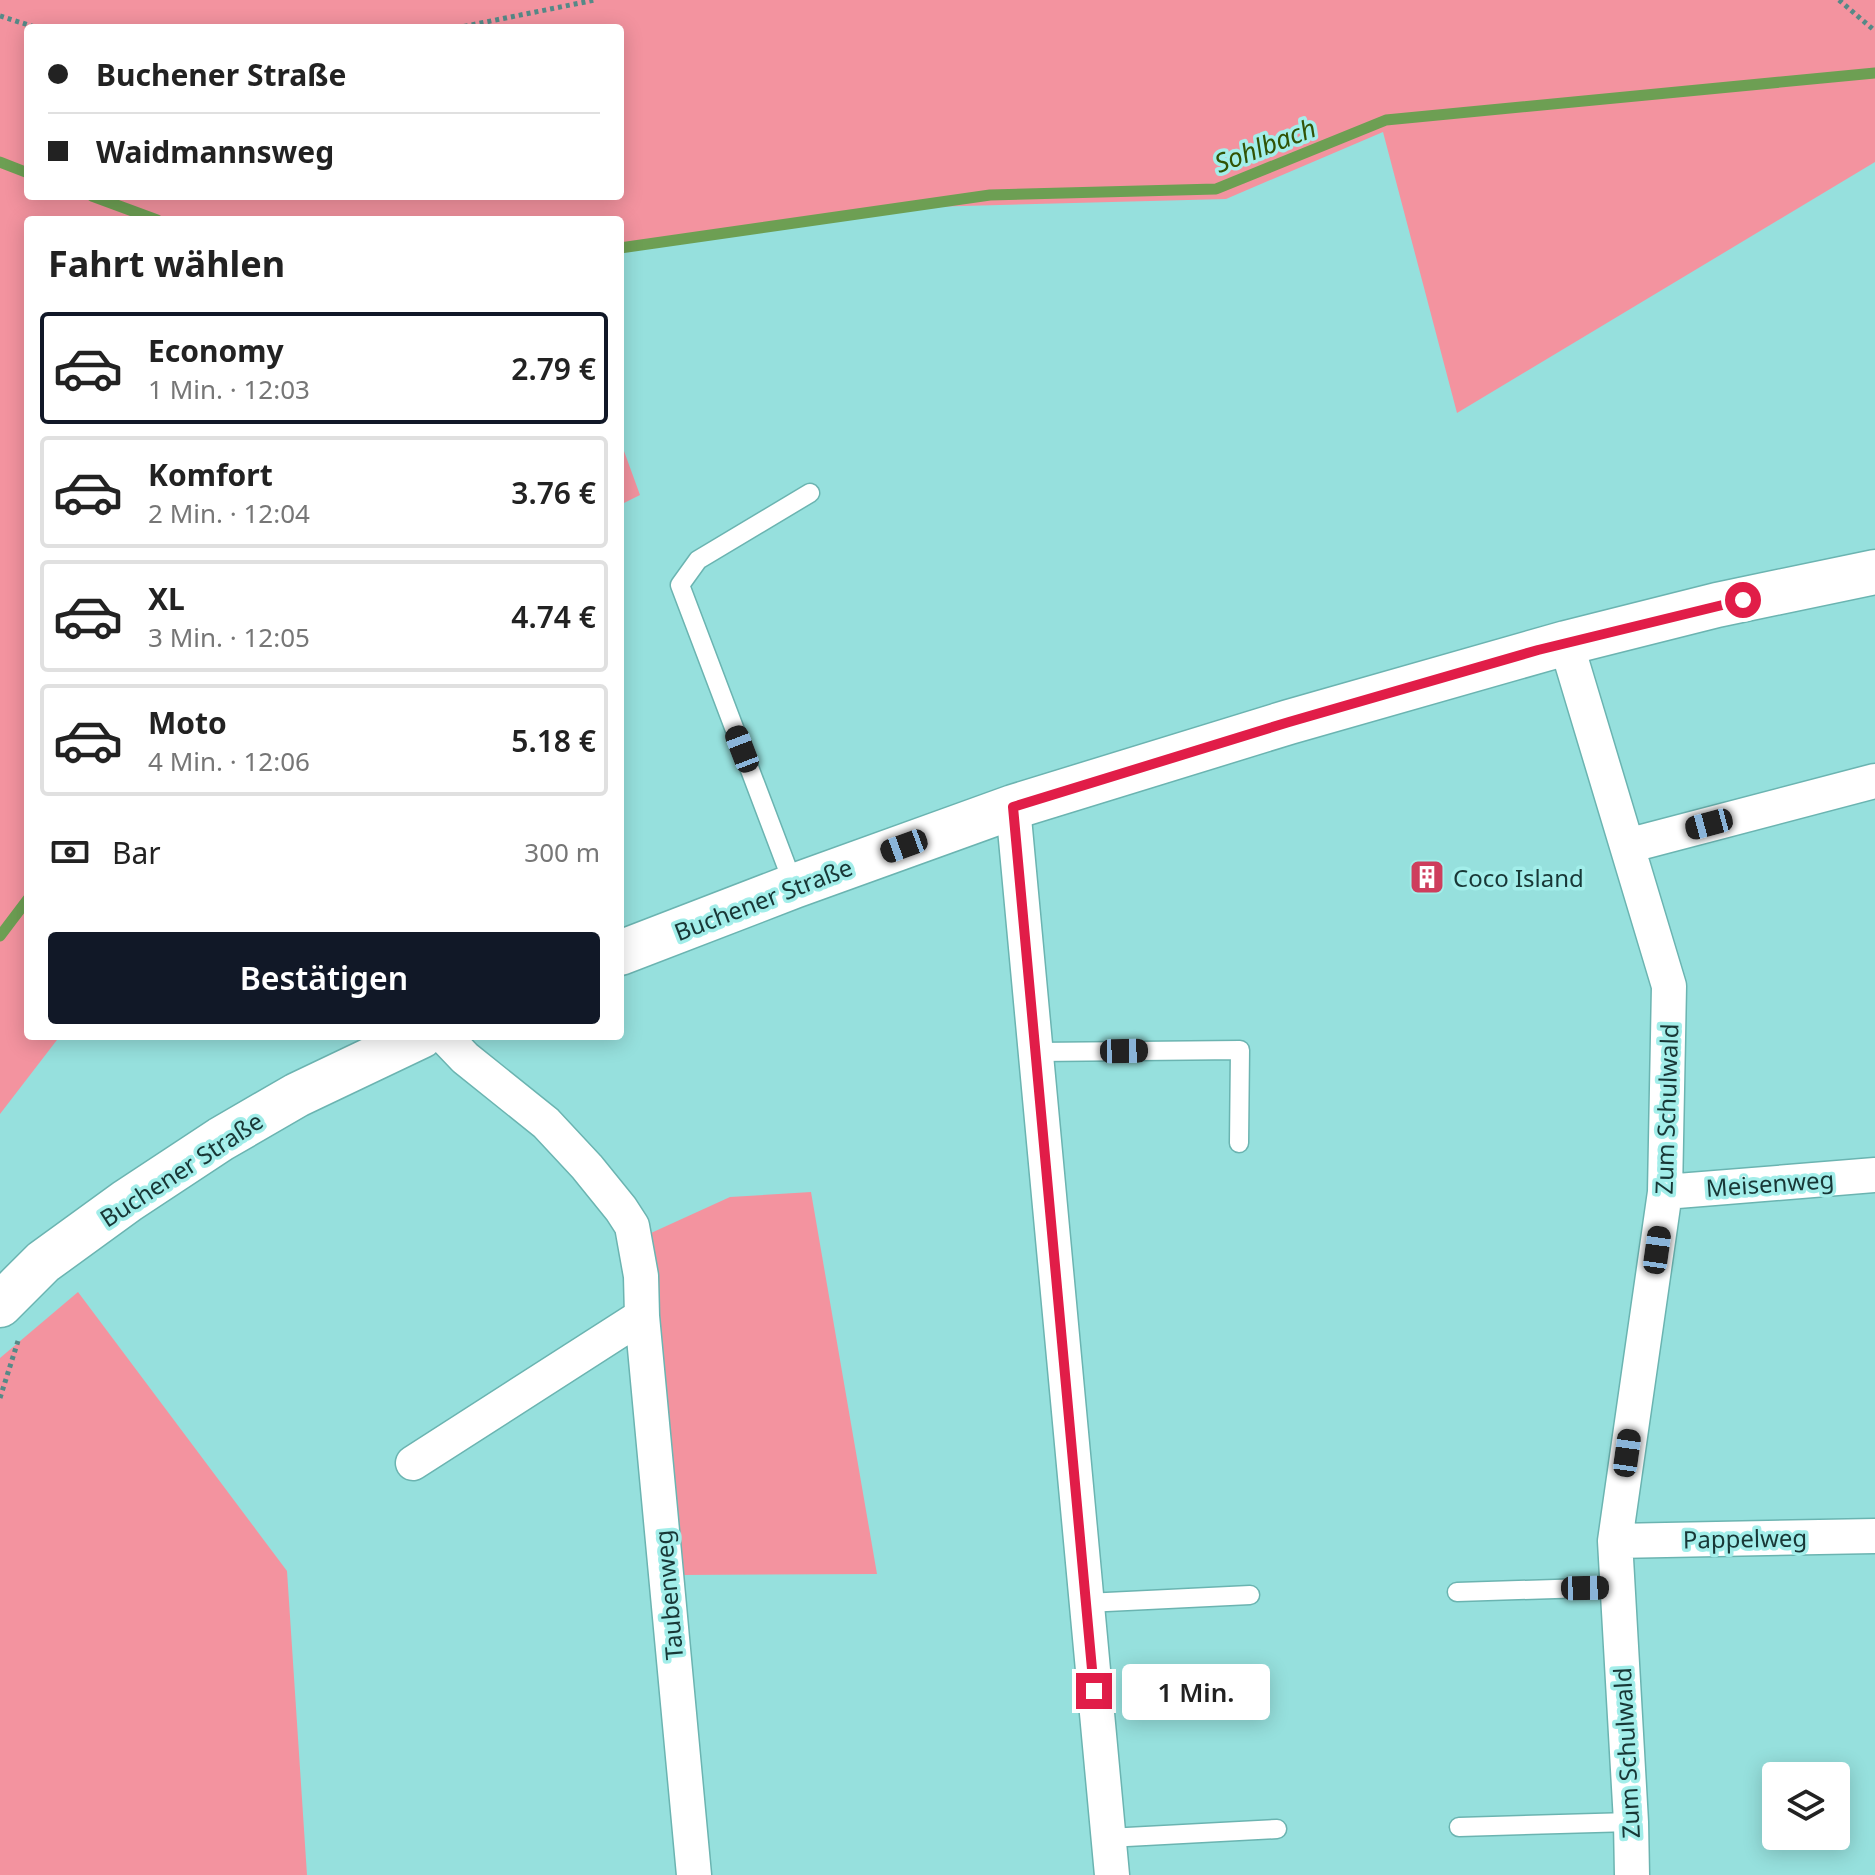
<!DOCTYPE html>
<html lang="de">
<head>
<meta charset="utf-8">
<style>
  :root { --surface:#fff; --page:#f6f6f6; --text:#222; --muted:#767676; --line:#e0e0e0; --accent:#111827 }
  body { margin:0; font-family:"Noto Sans",sans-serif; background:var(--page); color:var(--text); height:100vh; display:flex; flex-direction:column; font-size:30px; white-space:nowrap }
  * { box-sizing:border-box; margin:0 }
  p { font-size:26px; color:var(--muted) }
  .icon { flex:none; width:44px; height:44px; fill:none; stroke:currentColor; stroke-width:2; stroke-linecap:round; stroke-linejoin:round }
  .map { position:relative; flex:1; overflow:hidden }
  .side { position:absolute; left:24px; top:216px; width:600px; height:824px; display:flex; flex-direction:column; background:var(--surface); border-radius:8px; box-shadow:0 4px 20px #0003 }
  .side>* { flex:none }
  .hud { position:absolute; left:24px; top:24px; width:600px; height:176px; border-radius:8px; box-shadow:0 4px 20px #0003; display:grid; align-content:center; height:176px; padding:0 24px; background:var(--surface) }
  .fabs { position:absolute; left:1762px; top:1762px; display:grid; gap:16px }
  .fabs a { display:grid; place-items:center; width:88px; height:88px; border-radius:8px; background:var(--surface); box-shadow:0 4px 20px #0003; font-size:40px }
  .end { position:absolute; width:36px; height:36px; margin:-18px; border:10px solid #e11d48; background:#fff; box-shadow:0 0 0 4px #fff }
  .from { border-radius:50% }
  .bubble { position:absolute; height:56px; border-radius:8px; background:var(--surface); box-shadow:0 4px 20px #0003; font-size:26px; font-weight:600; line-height:56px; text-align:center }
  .car { position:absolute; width:24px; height:48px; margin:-24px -12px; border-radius:10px; box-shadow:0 0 6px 2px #0007; background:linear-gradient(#222 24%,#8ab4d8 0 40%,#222 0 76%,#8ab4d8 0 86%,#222 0) }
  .hud b { display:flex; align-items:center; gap:28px; height:76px; font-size:30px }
  .hud b+b { border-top:2px solid var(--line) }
  .hud i { width:20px; height:20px; background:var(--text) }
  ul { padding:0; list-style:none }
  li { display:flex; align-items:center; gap:24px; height:112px; margin:0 16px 12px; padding:0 8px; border:4px solid var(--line); border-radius:8px }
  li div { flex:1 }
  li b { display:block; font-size:30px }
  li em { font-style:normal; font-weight:600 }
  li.active { border-color:var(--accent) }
  li>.icon { width:72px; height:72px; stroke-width:1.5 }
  h2 { padding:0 24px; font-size:36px; line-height:96px }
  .pay { display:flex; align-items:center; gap:20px; height:88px; padding:0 24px; font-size:30px }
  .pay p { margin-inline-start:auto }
  .cta { display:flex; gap:16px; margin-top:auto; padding:16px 24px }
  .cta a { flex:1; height:92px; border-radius:8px; background:var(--accent); color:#fff; font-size:32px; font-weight:600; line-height:92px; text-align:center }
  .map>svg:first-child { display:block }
</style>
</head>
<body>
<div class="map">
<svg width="1875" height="1875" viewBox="0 0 1875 1875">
  <rect width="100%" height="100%" fill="#96e0dd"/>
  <path fill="#f3939f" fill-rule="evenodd" d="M0,0h1875v162l-418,251 -74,-281 -157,67 -299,8 -307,42v-29h-592v816h32l-60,78zM28,28h592v168h-592z
    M620,440l20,55 -20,10z
    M811,1192l66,382 -196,1 -30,-342 79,-36z
    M78,1292l209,279 20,304h-307v-517z"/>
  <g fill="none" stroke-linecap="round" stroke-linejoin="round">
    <path stroke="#6d9f53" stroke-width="11" d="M0,162l28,11
      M92,196l65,24
      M620,248l370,-53 226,-6 170,-69 489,-47
      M0,936l28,-37"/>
    <defs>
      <path id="lane" d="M794,886l-114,-301 18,-25 112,-67
        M1037,1052l203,-2 -1,93
        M1457,1592l160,-5
        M1086,1603l164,-8
        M1459,1827l172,-5
        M1108,1838l169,-9"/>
      <path id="street" d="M1566,643l103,343 -4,206 -50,349 16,281 1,53
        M1013,807l99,1068
        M1627,846l248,-65
        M444,1036l21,22 81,65 41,44 34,42 11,17 9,50 1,40 52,559
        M1665,1192l210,-17
        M413,1463l229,-147
        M1615,1541l260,-5"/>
      <path id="secondary" d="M620,953l174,-67 219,-79 276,-85 277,-79 151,-38 158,-33
        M0,1305l43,-43 84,-61 94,-62 76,-44 124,-59"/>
    </defs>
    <use href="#lane" stroke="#6bb4b1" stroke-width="21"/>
    <use href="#street" stroke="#6bb4b1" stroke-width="37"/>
    <use href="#secondary" stroke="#6bb4b1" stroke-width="47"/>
    <path stroke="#558987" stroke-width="5" stroke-dasharray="4 4" stroke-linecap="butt" d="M1839,0l36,31
      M0,16l38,12
      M456,28l139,-28
      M0,1398l18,-57"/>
    <use href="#lane" stroke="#fff" stroke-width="18"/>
    <use href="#street" stroke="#fff" stroke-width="34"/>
    <use href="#secondary" stroke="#fff" stroke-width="44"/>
  </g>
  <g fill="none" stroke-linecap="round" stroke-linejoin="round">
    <path stroke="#e11d48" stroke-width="10" d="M1094,1691l-81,-884 276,-85 249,-72 205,-50"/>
  </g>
  <defs>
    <symbol id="building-square" viewBox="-11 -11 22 22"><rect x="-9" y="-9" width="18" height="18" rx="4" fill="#ce3e5d" stroke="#a3eeea"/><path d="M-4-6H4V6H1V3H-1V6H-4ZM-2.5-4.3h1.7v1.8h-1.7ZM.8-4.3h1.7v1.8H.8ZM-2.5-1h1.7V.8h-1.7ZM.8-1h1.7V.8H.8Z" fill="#fff"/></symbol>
  </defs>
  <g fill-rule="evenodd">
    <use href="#building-square" x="1407" y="857" width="40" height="40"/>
  </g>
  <g text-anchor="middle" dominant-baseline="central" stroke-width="7" stroke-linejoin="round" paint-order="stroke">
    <g font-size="24" fill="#183736" stroke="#a3eeea" text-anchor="start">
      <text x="1453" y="877">Coco Island</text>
    </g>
    <g font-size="24" fill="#183736" stroke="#a3eeea">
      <text transform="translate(763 899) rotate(-21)">Buchener Straße</text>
      <text transform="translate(1666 1109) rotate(-88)">Zum Schulwald</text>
      <text transform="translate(181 1169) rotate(-33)">Buchener Straße</text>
      <text transform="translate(1770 1183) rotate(-4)">Meisenweg</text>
      <text transform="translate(1745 1538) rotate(-1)">Pappelweg</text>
      <text transform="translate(668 1595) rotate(-95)">Taubenweg</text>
      <text transform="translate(1626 1753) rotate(-93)">Zum Schulwald</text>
    </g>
    <g font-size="26" font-style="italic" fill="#315305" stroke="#a3eeea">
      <text transform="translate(1265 145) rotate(-21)">Sohlbach</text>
    </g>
  </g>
</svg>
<div class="fabs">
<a><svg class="icon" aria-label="layers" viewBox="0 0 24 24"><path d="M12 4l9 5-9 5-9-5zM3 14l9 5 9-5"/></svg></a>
</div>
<i class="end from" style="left:1743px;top:600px"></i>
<i class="end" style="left:1094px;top:1691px"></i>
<div class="bubble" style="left:1122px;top:1664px;width:148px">1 Min.</div>
<i class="car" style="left:742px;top:749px;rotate:339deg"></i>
<i class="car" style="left:1709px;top:824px;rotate:255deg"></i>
<i class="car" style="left:904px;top:846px;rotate:250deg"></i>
<i class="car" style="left:1124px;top:1051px;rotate:89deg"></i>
<i class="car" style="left:1657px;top:1250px;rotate:8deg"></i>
<i class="car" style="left:1627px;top:1453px;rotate:8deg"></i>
<i class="car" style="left:1585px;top:1588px;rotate:89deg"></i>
<div class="hud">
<b><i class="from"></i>Buchener Straße</b>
<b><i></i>Waidmannsweg</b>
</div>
<section class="side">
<h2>Fahrt wählen</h2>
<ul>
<li class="active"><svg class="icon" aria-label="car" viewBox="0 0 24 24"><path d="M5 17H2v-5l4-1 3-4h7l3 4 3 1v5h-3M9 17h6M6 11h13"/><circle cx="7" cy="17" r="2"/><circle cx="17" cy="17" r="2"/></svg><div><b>Economy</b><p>1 Min. · 12:03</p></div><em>2.79 €</em></li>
<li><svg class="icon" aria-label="car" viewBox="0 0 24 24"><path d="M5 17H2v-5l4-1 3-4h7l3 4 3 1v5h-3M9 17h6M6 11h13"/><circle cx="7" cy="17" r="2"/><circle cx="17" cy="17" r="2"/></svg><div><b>Komfort</b><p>2 Min. · 12:04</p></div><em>3.76 €</em></li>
<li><svg class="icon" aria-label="car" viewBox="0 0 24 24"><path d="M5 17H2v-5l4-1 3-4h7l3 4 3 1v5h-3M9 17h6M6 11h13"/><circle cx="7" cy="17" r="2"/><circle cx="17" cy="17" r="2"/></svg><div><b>XL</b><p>3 Min. · 12:05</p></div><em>4.74 €</em></li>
<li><svg class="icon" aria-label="car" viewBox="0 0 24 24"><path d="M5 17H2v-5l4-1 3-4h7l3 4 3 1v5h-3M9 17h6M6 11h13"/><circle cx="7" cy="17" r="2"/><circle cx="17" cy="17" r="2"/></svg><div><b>Moto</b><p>4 Min. · 12:06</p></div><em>5.18 €</em></li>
</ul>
<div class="pay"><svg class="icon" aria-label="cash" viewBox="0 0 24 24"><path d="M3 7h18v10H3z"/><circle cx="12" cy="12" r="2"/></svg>Bar<p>300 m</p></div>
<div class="cta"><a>Bestätigen</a></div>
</section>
</div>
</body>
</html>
